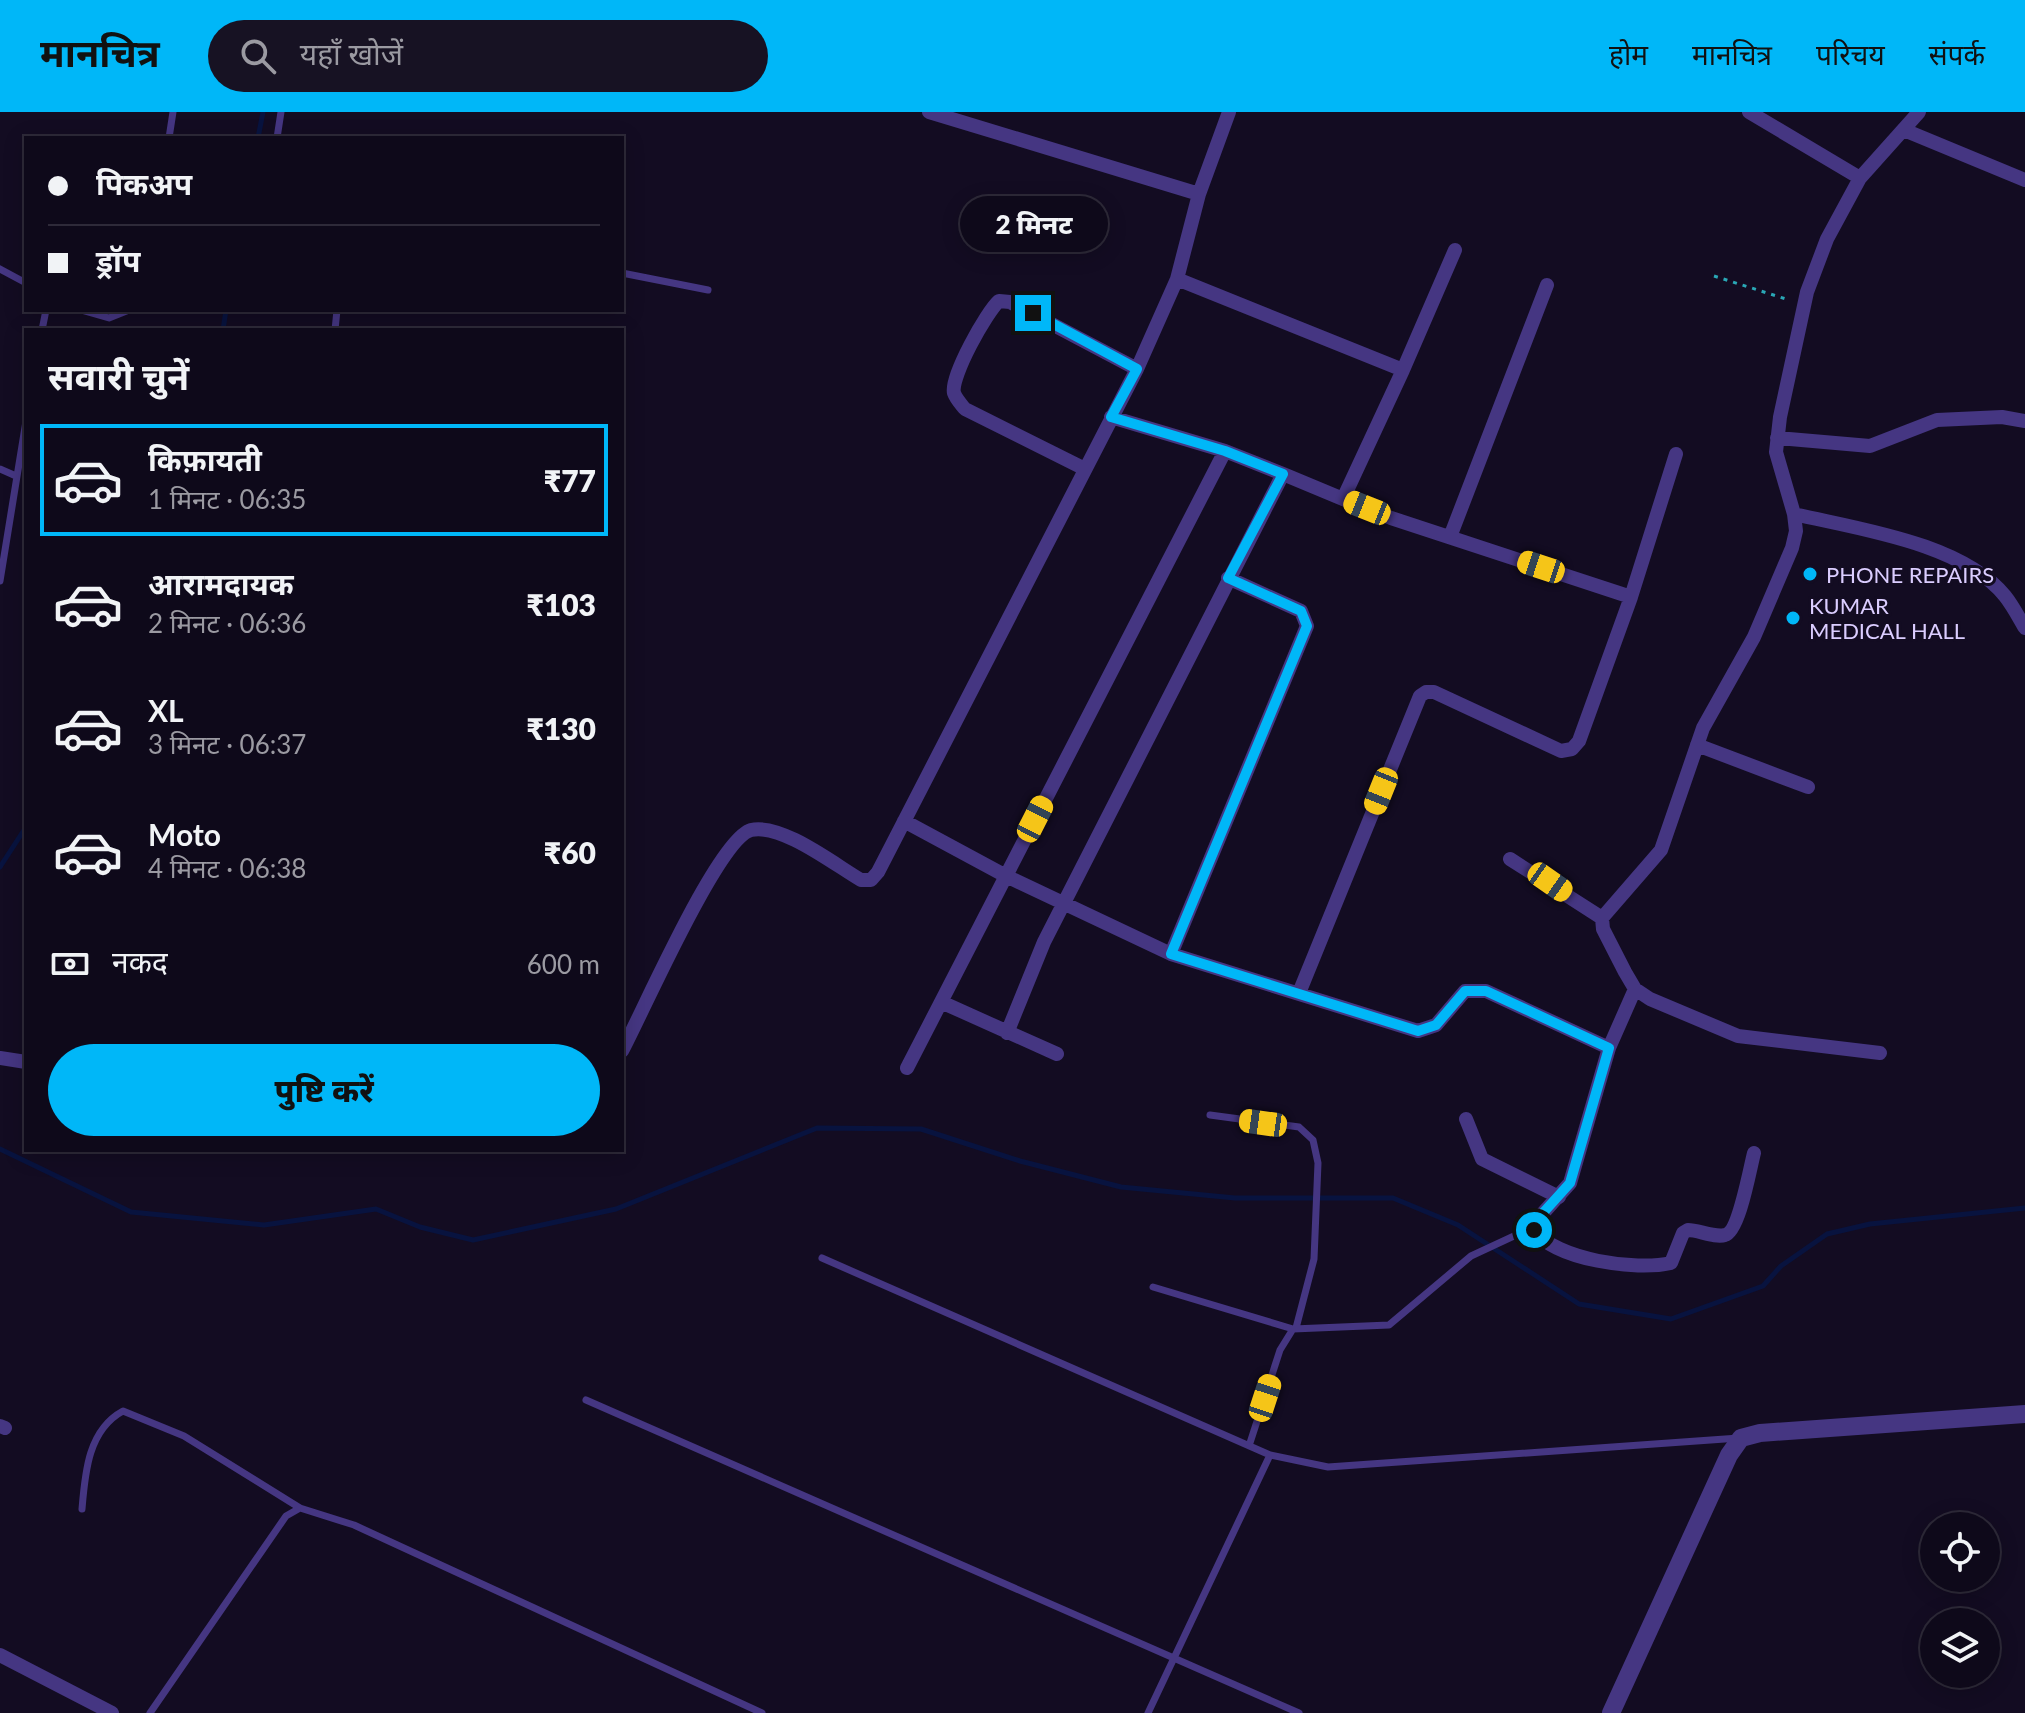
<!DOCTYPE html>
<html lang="hi">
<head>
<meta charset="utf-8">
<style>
  :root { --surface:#0e091a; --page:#171223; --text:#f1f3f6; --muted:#9b9aa2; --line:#2e2a39; --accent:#00b7f8 }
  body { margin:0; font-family:Lato,"Noto Sans Devanagari",sans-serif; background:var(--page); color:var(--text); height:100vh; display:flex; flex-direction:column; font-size:30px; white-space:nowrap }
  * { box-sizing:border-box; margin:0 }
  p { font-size:26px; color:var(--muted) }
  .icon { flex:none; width:44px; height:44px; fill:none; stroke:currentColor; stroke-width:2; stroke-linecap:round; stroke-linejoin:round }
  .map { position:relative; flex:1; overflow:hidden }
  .sheet { position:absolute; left:24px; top:216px; width:600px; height:824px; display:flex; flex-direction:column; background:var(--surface); border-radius:0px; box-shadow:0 4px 20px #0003,0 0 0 2px var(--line) }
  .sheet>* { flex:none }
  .top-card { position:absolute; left:24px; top:24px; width:600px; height:176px; border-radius:0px; box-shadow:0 4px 20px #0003,0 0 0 2px var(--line); display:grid; align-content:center; height:176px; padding:0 24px; background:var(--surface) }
  .fabs { position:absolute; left:1920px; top:1400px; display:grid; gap:16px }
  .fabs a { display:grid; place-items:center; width:80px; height:80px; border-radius:50%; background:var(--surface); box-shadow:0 4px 20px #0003,0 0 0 2px var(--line); font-size:40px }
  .end { position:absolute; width:36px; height:36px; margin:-18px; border:10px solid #00b7f8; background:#111; box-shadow:0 0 0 4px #111 }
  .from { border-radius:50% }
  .bubble { position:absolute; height:56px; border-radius:28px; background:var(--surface); box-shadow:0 4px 20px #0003,0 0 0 2px var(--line); font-size:26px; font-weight:800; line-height:56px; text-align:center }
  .car { position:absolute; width:24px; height:48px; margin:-24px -12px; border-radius:10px; box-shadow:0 0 6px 2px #0007; background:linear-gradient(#f5c518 24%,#345 0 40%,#f5c518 0 76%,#345 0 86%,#f5c518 0) }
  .top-card b { display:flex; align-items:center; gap:28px; height:76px; font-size:30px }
  .top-card b+b { border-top:2px solid var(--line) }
  .top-card i { width:20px; height:20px; background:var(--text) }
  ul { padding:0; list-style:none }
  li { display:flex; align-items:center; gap:24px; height:112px; margin:0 16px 12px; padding:0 8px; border:4px solid transparent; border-radius:0px }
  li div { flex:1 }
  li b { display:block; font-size:30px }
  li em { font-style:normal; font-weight:800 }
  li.active { border-color:var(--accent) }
  li>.icon { width:72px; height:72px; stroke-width:1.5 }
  h2 { padding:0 24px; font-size:36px; line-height:96px }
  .pay { display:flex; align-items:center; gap:20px; height:88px; padding:0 24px; font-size:30px }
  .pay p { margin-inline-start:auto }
  .cta { display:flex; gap:16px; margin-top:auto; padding:16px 24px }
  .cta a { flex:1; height:92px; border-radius:48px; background:var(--accent); color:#111; font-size:32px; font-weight:800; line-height:92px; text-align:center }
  header { display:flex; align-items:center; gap:48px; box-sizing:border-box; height:112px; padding:0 40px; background:var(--accent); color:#111 }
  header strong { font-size:38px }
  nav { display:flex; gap:44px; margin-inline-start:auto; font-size:28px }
  .search { width:560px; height:72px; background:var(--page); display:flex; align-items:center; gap:20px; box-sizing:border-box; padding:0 28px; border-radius:44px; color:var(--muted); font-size:30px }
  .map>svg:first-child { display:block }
</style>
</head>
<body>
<header>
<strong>मानचित्र</strong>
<div class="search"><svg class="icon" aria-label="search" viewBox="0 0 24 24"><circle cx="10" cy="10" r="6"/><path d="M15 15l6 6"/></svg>यहाँ खोजें</div>
<nav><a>होम</a><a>मानचित्र</a><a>परिचय</a><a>संपर्क</a></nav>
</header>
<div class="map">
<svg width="2025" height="1601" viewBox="0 0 2025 1601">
  <rect width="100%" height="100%" fill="#130c22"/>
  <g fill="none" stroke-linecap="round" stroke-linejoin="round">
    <path stroke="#08133f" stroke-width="5" d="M258,26l5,-26
      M223,218l3,-20
      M0,755l26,-40
      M0,1037l131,63 133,13 112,-16 44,18 53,13 143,-31 201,-81 104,1 99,32 101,26 114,11h158l65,27 121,79 92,15 92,-33 18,-20 46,-32 43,-10 155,-16"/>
    <path stroke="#2aa8b6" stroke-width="3" stroke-dasharray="4 6" stroke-linecap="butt" d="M1714,164l75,24"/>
    <path stroke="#453682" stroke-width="7" d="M169,26l4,-26
      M277,26l4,-26
      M0,157l26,14
      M622,161l86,17
      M81,198l28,8 20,-8
      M42,218l4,-20
      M335,218l2,-20
      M0,357l16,7
      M0,469l26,-160
      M1210,1003l89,12 14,13 5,23 -4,96 -18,69
      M822,1146l448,197 58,12 411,-29
      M1153,1175l140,42
      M586,1288l713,313
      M1249,1334l31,-96 13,-21 96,-4 82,-69 62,-29
      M82,1397c3,-36 6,-79 41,-98l61,25 116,72
      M150,1601l136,-197 14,-8 54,17 408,188
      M1148,1601l122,-258"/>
    <path stroke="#453682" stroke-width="14" d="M929,0l270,82
      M1749,0l111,66
      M1904,18l121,50
      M1403,258l52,-120
      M1111,305l114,34
      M1777,326l93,8 67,-26 65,-3 23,4
      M1085,357l-120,-60c-4,-5 -9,-10 -11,-16 -4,-16 33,-82 45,-92l11,1 127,67
      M1343,387l48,19 240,79 45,-143
      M1794,402c64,15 168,29 211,82 8,10 14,22 20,32
      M1450,425l97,-252
      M1697,633l111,42
      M904,709l102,55 165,78 247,77 18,-6 29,-34h21l123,57
      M1510,747l92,59
      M1171,842l136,-328 -6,-15 -73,-33
      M1635,877l-26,59 -39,135 -34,38 -2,9c22,30 102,41 137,33l12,-30 5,-3c10,0 27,8 37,5 14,-3 25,-67 29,-82
      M1299,881l121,-297 6,-4h8l127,59 11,-2 7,-8 52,-144
      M941,890l116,52
      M1007,921l37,-91 239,-468 60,25 60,-129 -226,-91
      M622,939c20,-37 96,-212 129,-221 31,-7 84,35 110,50h10l7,-8 259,-503 40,-90 22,-85 30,-82
      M1880,941l-142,-17 -88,-37 -15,-10 -10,-17 -22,-43 -1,-11 59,-68 42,-122 51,-91 38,-89 4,-17 -2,-17 -18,-62 4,-35 27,-125 20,-53 33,-61 59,-66
      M0,946l26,4
      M907,956l318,-617 58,23
      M1466,1007l16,40 77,38
      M0,1314l5,2
      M0,1543l112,58"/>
    <path stroke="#453682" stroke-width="18" d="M1611,1601l118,-258 12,-17 19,-5 265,-19"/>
  </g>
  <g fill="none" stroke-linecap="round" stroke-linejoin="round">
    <path stroke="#00b7f8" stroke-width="10" d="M1033,201l104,56 -26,48 114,34 58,23 -55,104 73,33 6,15 -136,328 247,77 18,-6 29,-34h21l123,57 -39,135 -37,41 1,6"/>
  </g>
  <g fill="#00b7f8" stroke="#130c22" stroke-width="3">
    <circle cx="1810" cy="462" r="8"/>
    <circle cx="1793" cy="506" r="8"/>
  </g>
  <g text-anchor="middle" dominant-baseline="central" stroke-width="6" stroke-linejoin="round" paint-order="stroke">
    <g font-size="22" fill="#dbcdff" stroke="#130c22" text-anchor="start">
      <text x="1826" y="462">PHONE REPAIRS</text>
      <text x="1809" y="493">KUMAR<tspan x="1809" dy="25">MEDICAL HALL</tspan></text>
    </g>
  </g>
</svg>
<div class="fabs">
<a><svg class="icon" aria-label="locate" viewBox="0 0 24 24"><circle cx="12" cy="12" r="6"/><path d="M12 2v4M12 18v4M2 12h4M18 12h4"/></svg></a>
<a><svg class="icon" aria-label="layers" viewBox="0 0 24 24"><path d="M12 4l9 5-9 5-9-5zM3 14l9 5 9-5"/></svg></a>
</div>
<i class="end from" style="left:1534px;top:1118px"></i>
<i class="end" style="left:1033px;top:201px"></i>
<div class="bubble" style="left:960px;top:84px;width:148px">2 मिनट</div>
<i class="car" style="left:1367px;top:396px;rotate:292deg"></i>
<i class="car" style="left:1541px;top:455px;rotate:288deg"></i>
<i class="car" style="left:1381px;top:679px;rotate:202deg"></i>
<i class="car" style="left:1035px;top:707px;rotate:27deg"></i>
<i class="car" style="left:1550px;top:770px;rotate:125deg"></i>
<i class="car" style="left:1263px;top:1011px;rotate:278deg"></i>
<i class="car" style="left:1265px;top:1286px;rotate:18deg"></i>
<div class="top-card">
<b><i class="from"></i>पिकअप</b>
<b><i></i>ड्रॉप</b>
</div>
<section class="sheet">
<h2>सवारी चुनें</h2>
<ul>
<li class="active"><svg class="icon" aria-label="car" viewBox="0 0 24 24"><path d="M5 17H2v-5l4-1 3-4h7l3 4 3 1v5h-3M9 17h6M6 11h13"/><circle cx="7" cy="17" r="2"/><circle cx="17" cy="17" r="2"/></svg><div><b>किफ़ायती</b><p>1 मिनट · 06:35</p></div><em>₹77</em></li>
<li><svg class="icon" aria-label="car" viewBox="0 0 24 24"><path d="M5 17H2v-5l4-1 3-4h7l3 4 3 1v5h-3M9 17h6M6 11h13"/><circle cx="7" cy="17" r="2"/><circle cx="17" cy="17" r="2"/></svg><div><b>आरामदायक</b><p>2 मिनट · 06:36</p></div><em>₹103</em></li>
<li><svg class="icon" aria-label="car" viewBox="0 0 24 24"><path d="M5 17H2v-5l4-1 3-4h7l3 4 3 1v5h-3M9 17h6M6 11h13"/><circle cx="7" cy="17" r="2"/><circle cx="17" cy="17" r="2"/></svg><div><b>XL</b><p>3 मिनट · 06:37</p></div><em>₹130</em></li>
<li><svg class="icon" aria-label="car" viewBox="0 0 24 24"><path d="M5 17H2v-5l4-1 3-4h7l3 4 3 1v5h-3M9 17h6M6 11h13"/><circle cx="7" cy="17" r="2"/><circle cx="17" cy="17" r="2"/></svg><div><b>Moto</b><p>4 मिनट · 06:38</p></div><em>₹60</em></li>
</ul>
<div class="pay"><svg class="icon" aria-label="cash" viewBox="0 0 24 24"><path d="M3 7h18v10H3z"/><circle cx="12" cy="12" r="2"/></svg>नकद<p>600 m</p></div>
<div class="cta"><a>पुष्टि करें</a></div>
</section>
</div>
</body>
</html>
